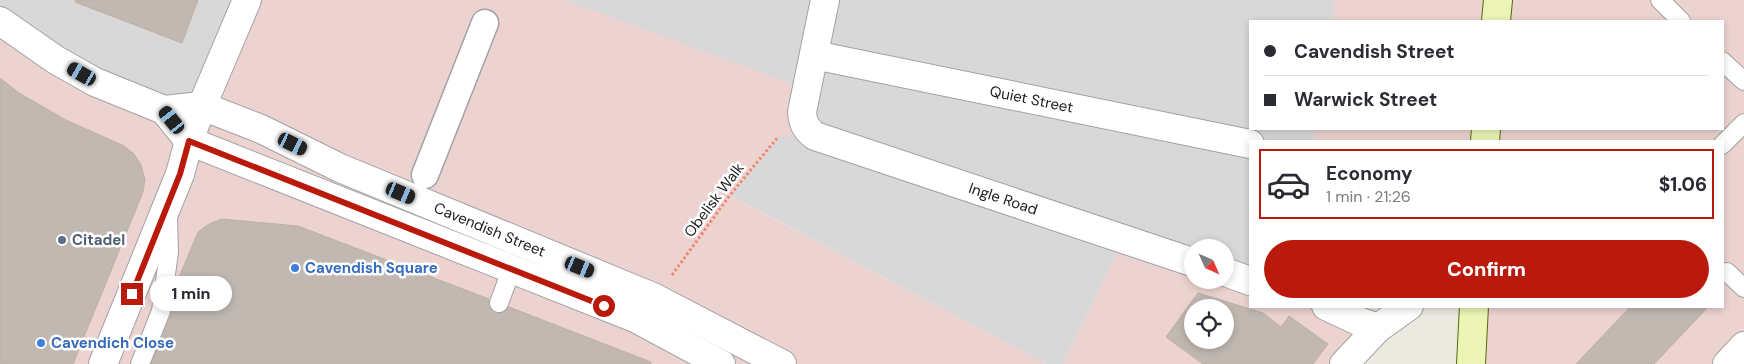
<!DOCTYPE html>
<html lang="en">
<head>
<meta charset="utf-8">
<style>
  :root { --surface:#fff; --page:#f2f2f3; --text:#2b2b33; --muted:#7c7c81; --line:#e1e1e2; --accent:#ba1a0b }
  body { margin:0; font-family:"DM Sans",sans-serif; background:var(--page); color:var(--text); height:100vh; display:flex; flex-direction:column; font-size:19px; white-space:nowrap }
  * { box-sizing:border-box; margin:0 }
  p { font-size:16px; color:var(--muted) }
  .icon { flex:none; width:28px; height:28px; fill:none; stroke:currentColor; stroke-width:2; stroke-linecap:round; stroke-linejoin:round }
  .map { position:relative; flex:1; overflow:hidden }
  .sheet { position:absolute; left:1249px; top:140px; width:475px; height:168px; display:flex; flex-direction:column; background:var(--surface); border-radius:0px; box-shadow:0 2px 8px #0003 }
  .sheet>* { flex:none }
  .guide { position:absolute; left:1249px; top:20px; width:475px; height:110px; border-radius:0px; box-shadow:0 2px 8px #0003; display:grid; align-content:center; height:110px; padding:0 15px; background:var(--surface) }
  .needle { width:32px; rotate:135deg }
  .fabs { position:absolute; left:1184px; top:239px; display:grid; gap:10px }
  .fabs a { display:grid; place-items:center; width:50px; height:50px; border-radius:50%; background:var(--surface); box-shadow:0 2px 8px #0003; font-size:25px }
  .end { position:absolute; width:22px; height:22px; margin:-11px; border:6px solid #ba1a0b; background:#fff; box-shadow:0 0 0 2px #fff }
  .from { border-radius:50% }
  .bubble { position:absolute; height:35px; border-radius:18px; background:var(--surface); box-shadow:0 2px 8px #0003; font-size:16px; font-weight:800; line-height:35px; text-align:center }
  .car { position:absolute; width:15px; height:30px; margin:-15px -8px; border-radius:6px; box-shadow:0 0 4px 1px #0007; background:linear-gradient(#222 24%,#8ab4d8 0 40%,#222 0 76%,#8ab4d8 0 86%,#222 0) }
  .guide b { display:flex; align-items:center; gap:18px; height:48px; font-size:19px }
  .guide b+b { border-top:1px solid var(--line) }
  .guide i { width:12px; height:12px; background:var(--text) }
  ul { padding:9px 0 0; list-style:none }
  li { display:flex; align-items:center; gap:15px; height:70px; margin:0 10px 8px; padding:0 5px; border:2px solid var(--line); border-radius:0px }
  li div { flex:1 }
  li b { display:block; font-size:19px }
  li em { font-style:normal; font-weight:800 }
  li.selected { border-color:var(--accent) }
  li>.icon { width:45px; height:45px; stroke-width:1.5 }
  .button { display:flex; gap:10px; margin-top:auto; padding:10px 15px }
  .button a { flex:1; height:58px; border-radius:30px; background:var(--accent); color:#fff; font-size:20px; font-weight:800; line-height:58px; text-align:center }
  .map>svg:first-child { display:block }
</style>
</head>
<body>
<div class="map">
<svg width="1744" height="364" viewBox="0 0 1744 364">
  <rect width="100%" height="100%" fill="#ece9e1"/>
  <path fill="#d9d8d8" d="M0,0h247l-36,88 -47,22 -164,-89z
    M565,0h771l-4,21h-82v108h65l-2,12h-63v140l-25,-9v-24h-33v14l-68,-23 -61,125h-17l-316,-169 48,-59z"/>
  <path fill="#ecd3d0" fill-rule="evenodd" d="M247,0h318l241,89 9,47 -37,1 -47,59 315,168h-1046v-343l95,61 107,23z
    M1336,0h408v346l-17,18h-256l3,-58h248v-165h-409l2,-12h407v-108h-390z
    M1124,239l68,23v18l58,1v25h76l32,15 -14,43h-281zM1192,308h33v32h-33z"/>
  <path fill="#c0b8b1" stroke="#bcb1a4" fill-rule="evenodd" d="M76,0h122l-16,43 -107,-41z
    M0,78l19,15 47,27 58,26 10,8 7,11 4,15 -2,12 -70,172h-73z
    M222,219l76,7 191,73v6l6,8h6l8,-6 142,55v2h-500l20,-49 4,-28 23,-55 11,-8z
    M1198,293l65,20 18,14 8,-11 39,28 -15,20h-110l-37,-27zM1192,308h33v32h-33z
    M1631,306h78l-55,58h-78z"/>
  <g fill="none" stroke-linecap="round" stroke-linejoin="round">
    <defs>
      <path id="service" d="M1660,0l21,21
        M1722,61l22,20
        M1722,145l22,-22
        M1727,272l17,16
        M499,303l13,-35
        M140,364l21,-53 8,-59 -1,-36"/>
      <path id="pedestrian" d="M425,175l60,-152"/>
      <g id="minor">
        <path id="s1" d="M825,0l-23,112c1,12 4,17 13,24l377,126"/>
        <path id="s2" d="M814,55l436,89"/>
        <path d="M1225,272l25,9"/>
        <path d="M1326,306l32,15 20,7"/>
        <path d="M103,364l77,-190 9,-33 13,-35 45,-106"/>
        <path d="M1344,364l34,-36 31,-22"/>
        <path d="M1727,364l17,-18"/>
      </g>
      <g id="tertiary">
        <path id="s3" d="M0,21l56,39 39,22 69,28 38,-4 59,23 79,39 313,129 129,67"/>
        <path d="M164,110l25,31 446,177 86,46"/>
      </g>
      <path id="secondary" d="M1496,21l2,-21
        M1485,141l1,-12
        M1471,364l3,-58"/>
    </defs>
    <use href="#service" stroke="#a2a2a2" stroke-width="20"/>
    <use href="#pedestrian" stroke="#a2a2a2" stroke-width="29"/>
    <use href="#minor" stroke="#a2a2a2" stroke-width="30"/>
    <use href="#tertiary" stroke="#a2a2a2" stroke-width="30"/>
    <use href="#secondary" stroke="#57690b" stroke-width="30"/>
    <path stroke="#f1856d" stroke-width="3" stroke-dasharray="2.5 2.5" stroke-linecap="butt" d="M672,275l58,-80 48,-58"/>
    <use href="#service" stroke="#fff" stroke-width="18"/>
    <use href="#pedestrian" stroke="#fff" stroke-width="26"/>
    <use href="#minor" stroke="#fff" stroke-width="28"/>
    <use href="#tertiary" stroke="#fff" stroke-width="28"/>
    <use href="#secondary" stroke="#ecf5b6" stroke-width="28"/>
  </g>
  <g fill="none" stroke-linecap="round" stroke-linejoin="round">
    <path stroke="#ba1a0b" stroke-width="6" d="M132,294l48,-120 9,-33 415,165"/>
  </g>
  <circle fill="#5c6f8a" stroke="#fff" stroke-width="2" cx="62" cy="240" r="5"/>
  <g fill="#3f7fe0" stroke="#fff" stroke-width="2">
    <circle cx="295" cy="268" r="5"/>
    <circle cx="41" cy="343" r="5"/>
  </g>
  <g text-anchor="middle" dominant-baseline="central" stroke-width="5" stroke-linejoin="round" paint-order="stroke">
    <g font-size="15" fill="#1b1b1b" stroke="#fff">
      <text stroke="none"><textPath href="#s2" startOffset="222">Quiet Street</textPath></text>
      <text stroke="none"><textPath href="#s1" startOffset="341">Ingle Road</textPath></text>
      <text transform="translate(714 200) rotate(-53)">Obelisk Walk</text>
      <text stroke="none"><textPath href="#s3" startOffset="539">Cavendish Street</textPath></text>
    </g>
    <g font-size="15" font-weight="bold" fill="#4e5e75" stroke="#fff" text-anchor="start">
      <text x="72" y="240">Citadel</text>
    </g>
    <g font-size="15" font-weight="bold" fill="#366cbe" stroke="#fff" text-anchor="start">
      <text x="305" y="268">Cavendish Square</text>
      <text x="51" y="343">Cavendich Close</text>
    </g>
  </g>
</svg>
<div class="fabs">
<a><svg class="needle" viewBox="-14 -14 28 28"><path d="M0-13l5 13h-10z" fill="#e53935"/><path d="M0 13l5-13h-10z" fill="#7c7c81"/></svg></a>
<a><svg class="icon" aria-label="locate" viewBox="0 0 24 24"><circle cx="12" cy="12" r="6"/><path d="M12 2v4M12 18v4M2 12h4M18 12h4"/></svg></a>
</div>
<i class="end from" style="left:604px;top:306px"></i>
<i class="end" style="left:132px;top:294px"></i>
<div class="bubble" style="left:150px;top:276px;width:82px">1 min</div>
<i class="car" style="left:82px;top:74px;rotate:300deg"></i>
<i class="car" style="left:172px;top:120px;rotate:321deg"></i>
<i class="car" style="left:293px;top:144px;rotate:116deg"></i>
<i class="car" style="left:401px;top:193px;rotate:113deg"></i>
<i class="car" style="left:580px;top:267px;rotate:112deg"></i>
<div class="guide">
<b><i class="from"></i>Cavendish Street</b>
<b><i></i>Warwick Street</b>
</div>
<section class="sheet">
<ul>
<li class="selected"><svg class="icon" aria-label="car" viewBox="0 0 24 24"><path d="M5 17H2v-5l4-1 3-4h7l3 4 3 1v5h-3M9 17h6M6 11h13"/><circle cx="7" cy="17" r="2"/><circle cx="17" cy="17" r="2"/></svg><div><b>Economy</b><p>1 min · 21:26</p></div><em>$1.06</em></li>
</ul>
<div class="button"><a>Confirm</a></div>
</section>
</div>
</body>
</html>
